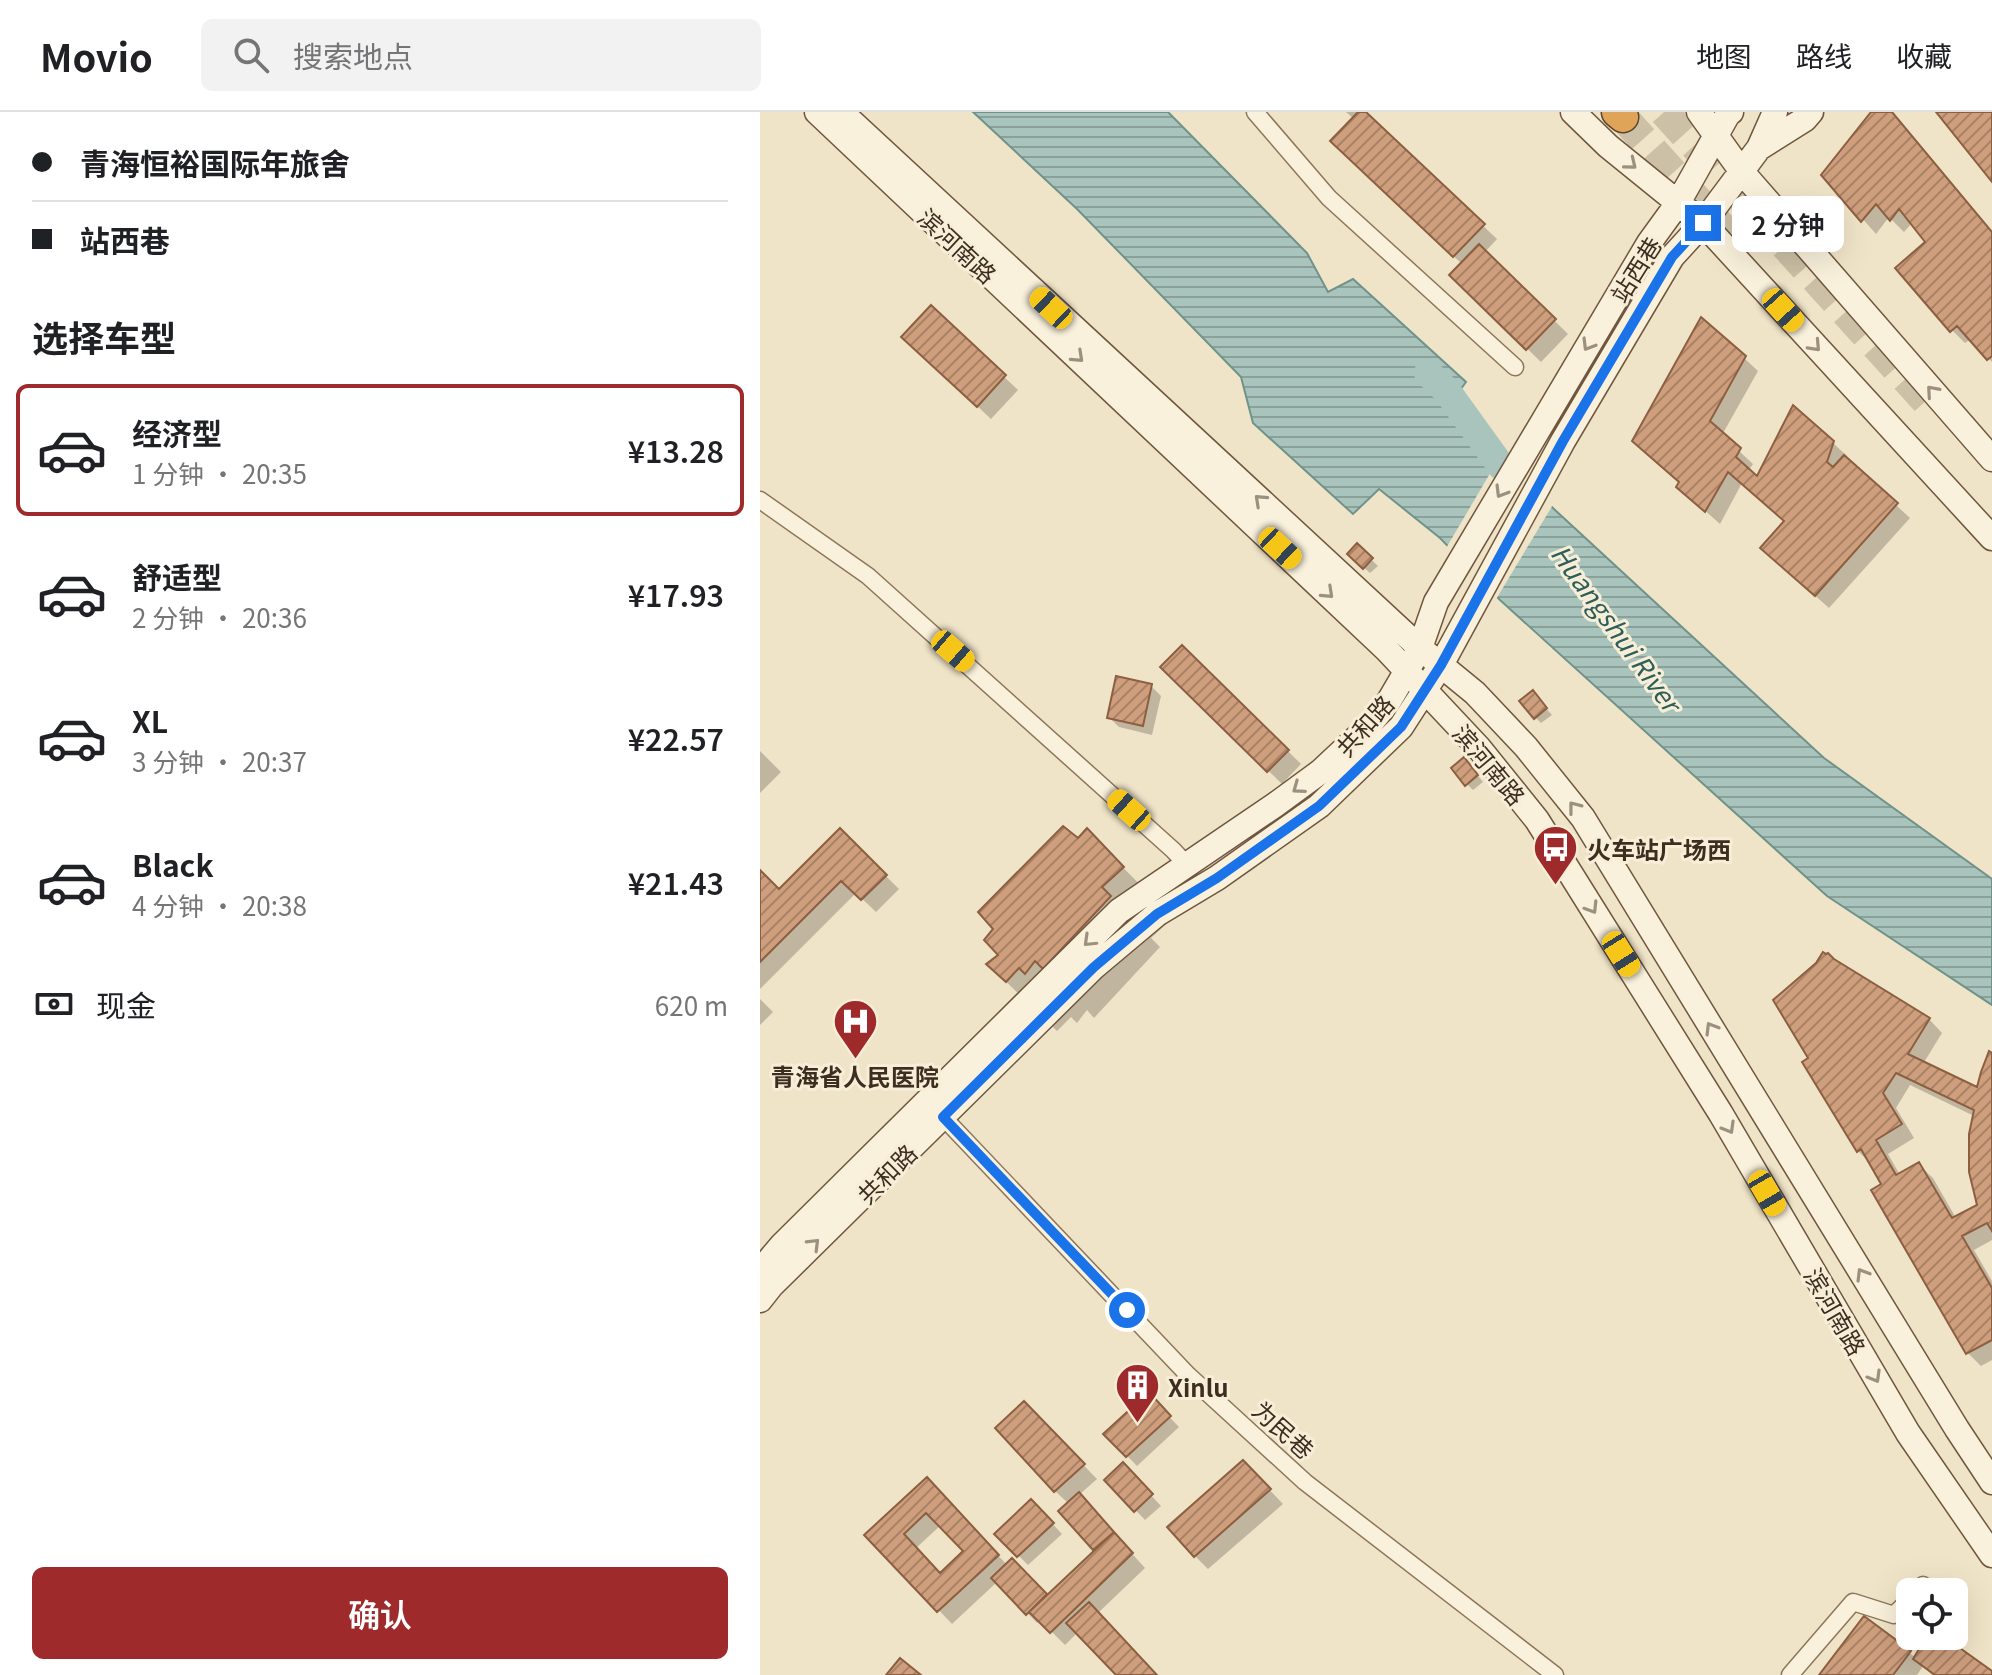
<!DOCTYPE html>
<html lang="zh">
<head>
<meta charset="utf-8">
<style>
  :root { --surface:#fff; --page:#f2f2f2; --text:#202124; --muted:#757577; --line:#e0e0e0; --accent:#9e2a2b }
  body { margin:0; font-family:Georgia,"Noto Sans SC",serif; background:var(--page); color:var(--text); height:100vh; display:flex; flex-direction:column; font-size:30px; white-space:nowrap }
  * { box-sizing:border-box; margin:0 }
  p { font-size:26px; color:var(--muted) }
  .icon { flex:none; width:44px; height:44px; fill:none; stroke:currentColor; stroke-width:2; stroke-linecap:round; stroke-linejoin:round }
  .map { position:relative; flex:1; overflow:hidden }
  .drawer { display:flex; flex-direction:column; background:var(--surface); width:760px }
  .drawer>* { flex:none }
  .hud { display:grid; align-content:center; height:176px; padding:0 32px; background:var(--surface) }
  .controls { position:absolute; left:1136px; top:1466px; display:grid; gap:16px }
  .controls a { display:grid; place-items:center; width:72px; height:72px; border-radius:12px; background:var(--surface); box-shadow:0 8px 32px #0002; font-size:40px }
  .end { position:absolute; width:36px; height:36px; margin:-18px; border:10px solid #1a73e8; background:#fff; box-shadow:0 0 0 4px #fff }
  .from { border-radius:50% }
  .bubble { position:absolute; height:56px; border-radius:12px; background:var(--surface); box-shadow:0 8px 32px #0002; font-size:26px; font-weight:600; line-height:56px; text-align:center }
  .car { position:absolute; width:24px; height:48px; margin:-24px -12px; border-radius:10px; box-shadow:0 0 6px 2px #0007; background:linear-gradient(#f5c518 24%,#345 0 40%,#f5c518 0 76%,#345 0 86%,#f5c518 0) }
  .hud b { display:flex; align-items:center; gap:28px; height:76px; font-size:30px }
  .hud b+b { border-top:2px solid var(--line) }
  .hud i { width:20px; height:20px; background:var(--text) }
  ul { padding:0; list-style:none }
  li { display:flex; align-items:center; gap:24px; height:132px; margin:0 16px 12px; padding:0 16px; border:4px solid transparent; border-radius:12px }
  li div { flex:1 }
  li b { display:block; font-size:30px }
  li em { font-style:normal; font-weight:600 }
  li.selected { border-color:var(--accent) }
  li>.icon { width:72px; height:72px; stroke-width:1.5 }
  h2 { padding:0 32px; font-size:36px; line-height:96px }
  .pay { display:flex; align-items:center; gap:20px; height:88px; padding:0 32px; font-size:30px }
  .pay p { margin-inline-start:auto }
  .cta { display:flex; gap:16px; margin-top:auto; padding:16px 32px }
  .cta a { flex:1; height:92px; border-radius:12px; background:var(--accent); color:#fff; font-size:32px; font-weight:600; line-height:92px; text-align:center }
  header { display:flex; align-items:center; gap:48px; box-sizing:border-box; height:112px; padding:0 40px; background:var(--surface); border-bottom:2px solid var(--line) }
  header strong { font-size:38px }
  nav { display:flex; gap:44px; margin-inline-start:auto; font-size:28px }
  .search { width:560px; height:72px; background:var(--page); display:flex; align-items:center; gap:20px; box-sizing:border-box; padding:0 28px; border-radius:12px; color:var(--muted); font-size:30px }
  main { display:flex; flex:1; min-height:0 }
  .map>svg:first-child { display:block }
</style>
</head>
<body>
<header>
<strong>Movio</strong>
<div class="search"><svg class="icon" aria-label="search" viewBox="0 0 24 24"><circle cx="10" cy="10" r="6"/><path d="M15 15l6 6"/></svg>搜索地点</div>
<nav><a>地图</a><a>路线</a><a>收藏</a></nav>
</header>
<main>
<section class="drawer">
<div class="hud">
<b><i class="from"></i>青海恒裕国际年旅舍</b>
<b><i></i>站西巷</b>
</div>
<h2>选择车型</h2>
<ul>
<li class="selected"><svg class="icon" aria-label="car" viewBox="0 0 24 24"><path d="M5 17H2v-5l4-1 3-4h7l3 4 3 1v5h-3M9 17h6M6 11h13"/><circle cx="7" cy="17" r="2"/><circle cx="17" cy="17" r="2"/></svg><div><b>经济型</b><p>1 分钟 · 20:35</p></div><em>¥13.28</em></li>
<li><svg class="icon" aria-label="car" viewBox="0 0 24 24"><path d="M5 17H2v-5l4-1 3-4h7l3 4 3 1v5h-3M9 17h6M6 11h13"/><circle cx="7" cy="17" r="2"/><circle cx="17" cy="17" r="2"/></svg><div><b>舒适型</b><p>2 分钟 · 20:36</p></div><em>¥17.93</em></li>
<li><svg class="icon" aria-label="car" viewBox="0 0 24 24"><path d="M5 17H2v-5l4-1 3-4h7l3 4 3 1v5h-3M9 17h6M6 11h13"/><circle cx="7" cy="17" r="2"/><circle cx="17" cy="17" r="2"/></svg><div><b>XL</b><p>3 分钟 · 20:37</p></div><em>¥22.57</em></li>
<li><svg class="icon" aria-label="car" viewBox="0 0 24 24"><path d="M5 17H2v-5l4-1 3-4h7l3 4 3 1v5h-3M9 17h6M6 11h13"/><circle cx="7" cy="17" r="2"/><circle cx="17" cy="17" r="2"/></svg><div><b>Black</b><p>4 分钟 · 20:38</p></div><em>¥21.43</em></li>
</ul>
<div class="pay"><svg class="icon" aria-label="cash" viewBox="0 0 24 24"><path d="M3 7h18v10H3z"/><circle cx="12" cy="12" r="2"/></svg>现金<p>620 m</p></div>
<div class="cta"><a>确认</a></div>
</section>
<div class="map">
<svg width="1232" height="1563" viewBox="0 0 1232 1563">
  <defs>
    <pattern id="water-rules" width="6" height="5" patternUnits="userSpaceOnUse" patternTransform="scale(2)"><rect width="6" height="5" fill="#a9c4bc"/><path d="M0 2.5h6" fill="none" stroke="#8ba098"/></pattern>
    <pattern id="building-hatch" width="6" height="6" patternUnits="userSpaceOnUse" patternTransform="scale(2)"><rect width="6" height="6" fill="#cf9f7d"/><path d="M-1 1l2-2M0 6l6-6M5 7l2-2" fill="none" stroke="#a98266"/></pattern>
  </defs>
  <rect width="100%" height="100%" fill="#f0e4c8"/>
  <path fill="url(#water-rules)" stroke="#6f938a" stroke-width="2" d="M213,0h195l139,141 21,39 25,-13 113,103 -18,25 107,103 269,248 168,121v126l-165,-109 -327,-296 -60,-62 -61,-49 -26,25 -100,-91 -12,-46 -164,-168z"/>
  <path fill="#f0e4c8" d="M742,341l52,50 -59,98 -50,-51z"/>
  <path fill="#0003" fill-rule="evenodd" d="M586,0h17l134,127 -12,13 83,82 -27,28 -89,-87 10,-11 -116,-109 8,-36z
    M1114,0h17l101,121v129l-21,-23 -6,4 -13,-13 -25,-88 -15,-19 -8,9 -15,-15 -13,17 -52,-59z
    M171,196l87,82 -27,29 -74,-69z
    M984,246l14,13 -36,64 31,29 -5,7 9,8 76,-36 14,13 -1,3 64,59 -81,90 -53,-47 10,-39 -44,-39 -22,41 -27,-24 -12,-17 -32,-29z
    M597,434l21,20 -8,7 -21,-19z
    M422,535l119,117 -19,20 -119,-117z
    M391,574l10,10 -9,39 -33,-8 -10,-10z
    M778,587l14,16 -11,8 -6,-6z
    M0,639l21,21 -21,21z
    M710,654l13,16 -10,8 -6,-6z
    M80,719l59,58 -23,23 -20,-19 -96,96v-116l19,19z
    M327,719l86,87 -22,20 9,9 -66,71 -7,-8 -10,13 -6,-6 -14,14 -68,-66 12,-10 77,-114z
    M0,887l13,13 -13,13z
    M1169,907l13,14 -19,31 56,26 13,-35v185l-18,10 18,31v79l-11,6 -13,-13 -94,-163 10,-5 -13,-21 -13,-13 -53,-89zM1150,973l64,31 5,90 -23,12 -23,-40 -14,-13 -19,10 -12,-21 26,-16 -18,-30z
    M264,1292l73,75 -18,16 66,73 -47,45 58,62h-37l-41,-43 -13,13 -25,-25 -3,3 -40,-41 -45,42 -85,-89 73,-42 68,73 4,-5 35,36 50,-46 -36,-40 8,-7 -14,-13zM181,1413l25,26 -26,24 -25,-26z
    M398,1293l21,22 -42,39 -31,-32z
    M483,1350l40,42 -75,65 -13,-13z
    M363,1353l38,41 -16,14 -38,-40z
    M271,1389l31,33 -34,31 -31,-31z
    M1104,1506l52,40 13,-22h11l52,39h-60l-9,-9 -6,9h-96z"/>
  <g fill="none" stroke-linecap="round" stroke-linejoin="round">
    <path stroke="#a9c4bc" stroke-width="28" d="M668,261l19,18 54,75"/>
  </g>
  <path fill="url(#building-hatch)" stroke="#8d5f41" stroke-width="2" fill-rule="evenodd" d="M598,0h8l119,112 -32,33 -123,-116z
    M1111,0h21l100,120v124l-5,4 -30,-34 -7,6 -55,-64 30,-26 -26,-33 -9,12 -14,-17 -15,18 -40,-47z
    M1176,0h56v70z
    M719,132l77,75 -30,31 -77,-75z
    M171,193l75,70 -29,32 -76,-70z
    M941,205l45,39 -36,65 31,27 -5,9 21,19 36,-71 41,36 -7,21 6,5 11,-12 54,48 -83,93 -55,-48 24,-27 -56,-49 -23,40 -29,-25 3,-5 -47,-41z
    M597,431l16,15 -10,11 -16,-15z
    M422,533l107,105 -22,22 -107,-105z
    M356,564l36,8 -9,42 -36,-8z
    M773,578l14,18 -13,11 -15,-18z
    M704,645l14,18 -13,11 -14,-18z
    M303,714l15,12 9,-10 37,39 -22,20 9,9 -68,73 -8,-8 -10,13 -6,-6 -13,14 -20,-18 12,-9 -14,-15 9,-11 -15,-17z
    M80,716l47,47 -26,25 -20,-19 -81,81v-92l19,19z
    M1063,840l3,2 2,-1 6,6 96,59 -22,36 69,33 4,-15 8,-21 3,2v178l-5,-8 -25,13 30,52v52l-26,14 -95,-164 10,-6 -20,-35 -4,3 -55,-90 6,-4 -35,-58 43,-37zM1136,961l78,37 -5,24v38l8,33 -25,13 -33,-56 -23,13 -20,-35 26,-16 -19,-31z
    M389,1280l22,24 -45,41 -23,-23z
    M264,1289l61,63 -31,28 -59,-64z
    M483,1348l28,29 -77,68 -27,-30z
    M363,1350l30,32 -19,18 -30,-32z
    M167,1365l72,78 -62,57 -73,-77zM166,1401l37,38 -23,22 -36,-39z
    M319,1380l35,40 -21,18 -35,-39z
    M271,1387l23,24 -37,34 -23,-23z
    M354,1420l19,21 -83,80 -21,-21z
    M252,1446l35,36 -21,21 -35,-37z
    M329,1490l68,73h-41l-50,-52z
    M1104,1504l47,35 -18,24h-74z
    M1167,1524h16l49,35v4h-57l-22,-16z
    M140,1546l21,17h-35z"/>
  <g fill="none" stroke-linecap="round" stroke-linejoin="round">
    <path stroke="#ccc0a6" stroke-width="30" stroke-dasharray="30 15" stroke-linecap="butt" d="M904,0l270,298
      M863,5l106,118"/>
    <defs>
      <path id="street" d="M495,0l74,86 186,169
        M0,388l108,76 305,274 14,15
        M183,1005l245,258 117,107 250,193
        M1156,1480l7,-7
        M1030,1563l63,-73 41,13 16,-16"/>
      <path id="secondary" d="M57,0l570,538 92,98 58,72 184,294 187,319 84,122
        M81,0l579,536 55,45 51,54 57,71 374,611 35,53
        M813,0l35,34 95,77 289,315
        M939,0l43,60 250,287
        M999,36l46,-29 6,-7
        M0,1159l22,-26 337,-334 156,-106 45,-33 46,-43 23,-28 31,-53 16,-46 213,-359 29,-40 50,-89 3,-2
        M0,1188l11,-14 323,-319 63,-53 60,-36 102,-72 82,-79 40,-62 122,-224 109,-184 31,-34 56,-75 16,-36"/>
      <path id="highway" d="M857,0l6,5"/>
    </defs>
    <use href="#street" stroke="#8d765c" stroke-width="19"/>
    <use href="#secondary" stroke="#6f573f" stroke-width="27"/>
    <use href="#highway" stroke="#5b4430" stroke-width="33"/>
    <use href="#street" stroke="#faf1dc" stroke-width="16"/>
    <use href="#secondary" stroke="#faf1dc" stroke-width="24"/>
    <use href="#highway" stroke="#e0a458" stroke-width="30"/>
  </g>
  <defs><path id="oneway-chevron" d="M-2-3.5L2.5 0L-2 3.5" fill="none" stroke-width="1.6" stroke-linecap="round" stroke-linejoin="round" transform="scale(2)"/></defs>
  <g stroke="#9c907e">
    <use href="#oneway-chevron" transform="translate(871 52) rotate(39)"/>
    <use href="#oneway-chevron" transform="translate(828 233) rotate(121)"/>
    <use href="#oneway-chevron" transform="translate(1055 234) rotate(47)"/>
    <use href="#oneway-chevron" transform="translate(318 245) rotate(43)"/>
    <use href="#oneway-chevron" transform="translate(1172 279) rotate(-131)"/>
    <use href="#oneway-chevron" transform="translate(741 380) rotate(121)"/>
    <use href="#oneway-chevron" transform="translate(500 388) rotate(-137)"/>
    <use href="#oneway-chevron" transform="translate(568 481) rotate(43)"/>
    <use href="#oneway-chevron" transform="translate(538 676) rotate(144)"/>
    <use href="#oneway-chevron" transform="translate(814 695) rotate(-128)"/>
    <use href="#oneway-chevron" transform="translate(832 796) rotate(58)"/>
    <use href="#oneway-chevron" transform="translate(329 829) rotate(136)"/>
    <use href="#oneway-chevron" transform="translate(951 916) rotate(-121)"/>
    <use href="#oneway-chevron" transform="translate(969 1016) rotate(60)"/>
    <use href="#oneway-chevron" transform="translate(54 1132) rotate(-45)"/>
    <use href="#oneway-chevron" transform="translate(1102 1162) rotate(-121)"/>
    <use href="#oneway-chevron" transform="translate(1115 1265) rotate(60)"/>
  </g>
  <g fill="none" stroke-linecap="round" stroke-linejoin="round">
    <path stroke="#1a73e8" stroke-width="10" d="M367,1198l-184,-193 151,-150 63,-53 60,-36 102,-72 82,-79 40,-62 122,-224 109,-184 31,-34"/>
  </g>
  <defs>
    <symbol id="bus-pin" viewBox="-11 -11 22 30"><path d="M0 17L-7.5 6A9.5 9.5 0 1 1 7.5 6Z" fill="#9e2a2b" stroke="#f7eed8"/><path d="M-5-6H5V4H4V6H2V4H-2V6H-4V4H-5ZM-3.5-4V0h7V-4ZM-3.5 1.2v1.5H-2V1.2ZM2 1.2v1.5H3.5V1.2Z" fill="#fff"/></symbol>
    <symbol id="hospital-pin" viewBox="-11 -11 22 30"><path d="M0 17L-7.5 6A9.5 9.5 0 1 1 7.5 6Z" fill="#9e2a2b" stroke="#f7eed8"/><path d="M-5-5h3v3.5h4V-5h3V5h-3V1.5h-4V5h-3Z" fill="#fff"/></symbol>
    <symbol id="building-pin" viewBox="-11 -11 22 30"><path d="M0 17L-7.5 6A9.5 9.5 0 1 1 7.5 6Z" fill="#9e2a2b" stroke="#f7eed8"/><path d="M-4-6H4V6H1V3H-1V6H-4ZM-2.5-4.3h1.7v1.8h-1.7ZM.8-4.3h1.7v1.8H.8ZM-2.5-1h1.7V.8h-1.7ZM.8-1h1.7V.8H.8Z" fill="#fff"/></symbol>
  </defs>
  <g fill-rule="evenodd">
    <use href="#bus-pin" x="770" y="710" width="51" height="69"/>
    <use href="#hospital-pin" x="70" y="884" width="51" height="69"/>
    <use href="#building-pin" x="352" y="1248" width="51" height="69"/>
  </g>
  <g text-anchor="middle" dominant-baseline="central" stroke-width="6" stroke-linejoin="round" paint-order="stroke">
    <g font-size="24" fill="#3d2e20" stroke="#f7eed8">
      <text transform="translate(198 133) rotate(43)">滨河南路</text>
      <text transform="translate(875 157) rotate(-58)">站西巷</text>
      <text transform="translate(604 613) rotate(-48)">共和路</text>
      <text transform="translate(730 652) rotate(50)">滨河南路</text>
      <text transform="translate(126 1061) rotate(-45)">共和路</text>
      <text transform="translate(1076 1199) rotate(60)">滨河南路</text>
      <text transform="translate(524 1317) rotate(42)">为民巷</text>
    </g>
    <g font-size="24" font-weight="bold" fill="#3d2e20" stroke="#f7eed8" text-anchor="start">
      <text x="827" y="736">火车站广场西</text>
      <text x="95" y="963" text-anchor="middle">青海省人民医院</text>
      <text x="408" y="1274">Xinlu</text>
    </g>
    <g font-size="26" font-style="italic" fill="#2f5d5a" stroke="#f7eed8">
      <text transform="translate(857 515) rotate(54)">Huangshui River</text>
    </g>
  </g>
</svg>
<div class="controls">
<a><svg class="icon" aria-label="locate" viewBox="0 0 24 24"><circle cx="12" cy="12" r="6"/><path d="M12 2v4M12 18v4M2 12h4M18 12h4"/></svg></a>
</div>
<i class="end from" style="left:367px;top:1198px"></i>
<i class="end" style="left:943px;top:111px"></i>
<div class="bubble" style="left:972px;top:84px;width:112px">2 分钟</div>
<i class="car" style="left:291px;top:196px;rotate:313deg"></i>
<i class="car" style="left:1023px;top:198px;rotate:138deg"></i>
<i class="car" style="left:520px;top:436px;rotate:133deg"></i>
<i class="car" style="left:193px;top:539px;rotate:131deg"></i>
<i class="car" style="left:369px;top:698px;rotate:312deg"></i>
<i class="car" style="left:861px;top:842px;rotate:148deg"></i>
<i class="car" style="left:1007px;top:1081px;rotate:150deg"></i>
</div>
</main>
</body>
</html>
